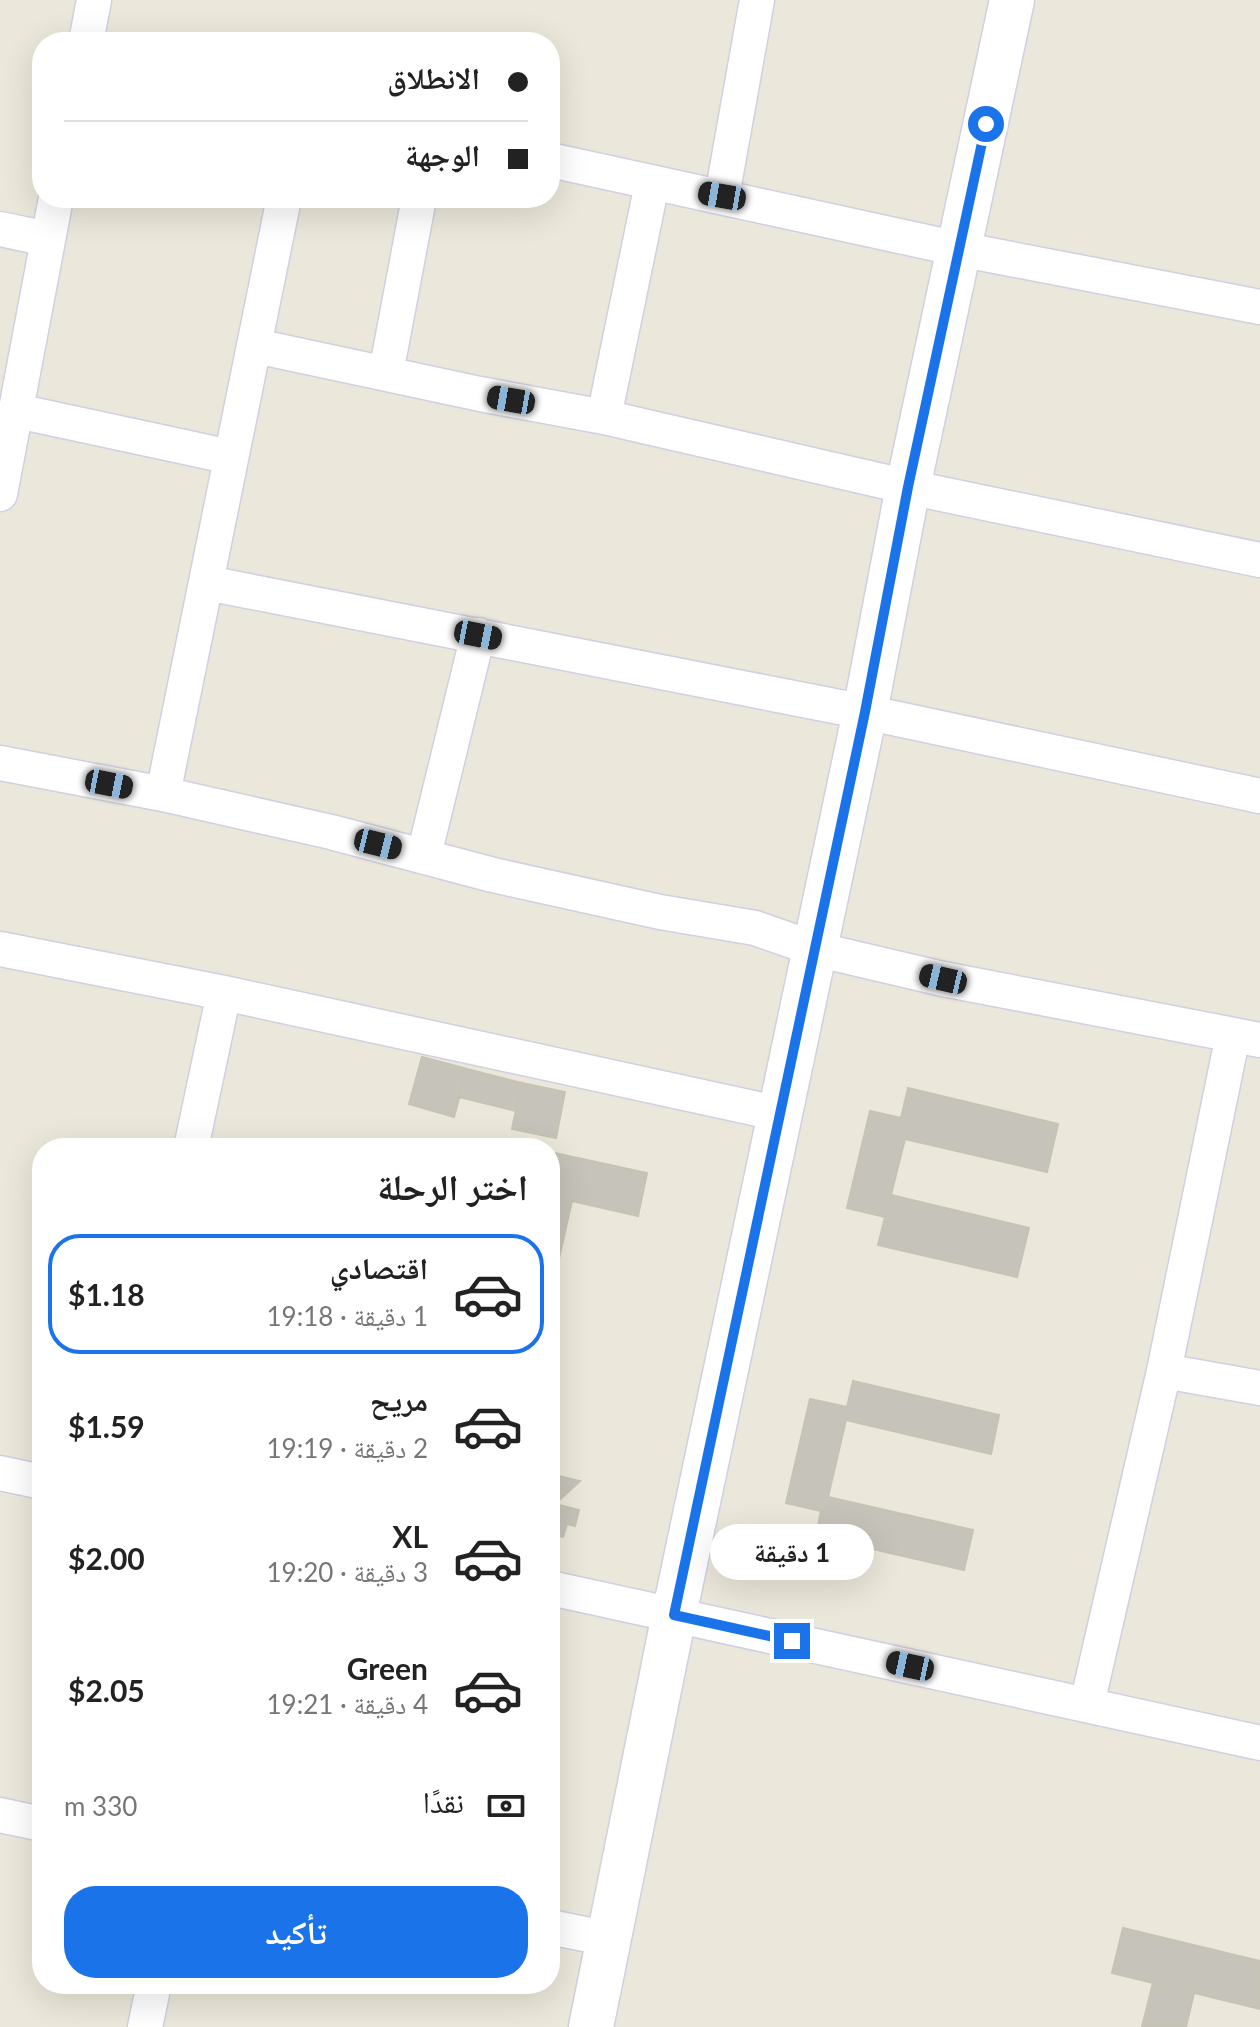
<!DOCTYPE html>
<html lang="ar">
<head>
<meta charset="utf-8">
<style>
  :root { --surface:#fff; --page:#f2f2f2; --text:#222; --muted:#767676; --line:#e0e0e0; --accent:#1a73e8 }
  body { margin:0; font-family:Lato,"Noto Naskh Arabic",sans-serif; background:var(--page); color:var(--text); direction:rtl; height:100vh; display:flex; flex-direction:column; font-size:30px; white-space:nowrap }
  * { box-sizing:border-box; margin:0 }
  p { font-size:26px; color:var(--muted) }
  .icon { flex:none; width:44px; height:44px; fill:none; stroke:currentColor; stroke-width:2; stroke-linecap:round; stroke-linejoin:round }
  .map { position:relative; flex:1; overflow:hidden; direction:ltr }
  .sheet { position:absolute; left:32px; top:1138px; width:528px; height:856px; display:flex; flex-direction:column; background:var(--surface); border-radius:32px; box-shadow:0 8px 32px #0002; direction:rtl }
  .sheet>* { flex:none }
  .banner { position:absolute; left:32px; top:32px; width:528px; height:176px; border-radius:32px; box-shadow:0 8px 32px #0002; direction:rtl; display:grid; align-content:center; height:176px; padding:0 32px; background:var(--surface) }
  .end { position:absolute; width:36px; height:36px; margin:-18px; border:10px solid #1a73e8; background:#fff; box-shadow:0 0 0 4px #fff }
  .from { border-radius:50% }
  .bubble { position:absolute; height:56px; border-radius:28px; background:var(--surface); box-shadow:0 8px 32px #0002; font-size:26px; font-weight:700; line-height:56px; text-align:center; direction:rtl }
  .car { position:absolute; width:24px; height:48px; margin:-24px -12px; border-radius:10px; box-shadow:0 0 6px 2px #0007; background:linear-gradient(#222 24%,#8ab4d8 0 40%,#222 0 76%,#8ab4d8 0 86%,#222 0) }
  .banner b { display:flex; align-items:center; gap:28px; height:76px; font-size:30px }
  .banner b+b { border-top:2px solid var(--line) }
  .banner i { width:20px; height:20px; background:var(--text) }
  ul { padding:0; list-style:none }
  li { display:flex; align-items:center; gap:24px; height:120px; margin:0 16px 12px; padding:0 16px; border:4px solid transparent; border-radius:32px }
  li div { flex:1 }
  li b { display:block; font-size:30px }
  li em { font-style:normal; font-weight:700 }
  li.selected { border-color:var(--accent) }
  li>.icon { width:72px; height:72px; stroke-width:1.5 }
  h2 { padding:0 32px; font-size:36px; line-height:96px }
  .pay { display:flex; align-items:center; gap:20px; height:88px; padding:0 32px; font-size:30px }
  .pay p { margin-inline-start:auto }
  .action { display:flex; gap:16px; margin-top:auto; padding:16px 32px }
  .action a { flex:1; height:92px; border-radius:32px; background:var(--accent); color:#fff; font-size:32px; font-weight:700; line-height:92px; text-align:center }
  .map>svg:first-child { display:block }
</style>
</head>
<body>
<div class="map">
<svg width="1260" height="2027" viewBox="0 0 1260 2027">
  <rect width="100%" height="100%" fill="#ebe7da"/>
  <path fill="#c6c3ba" stroke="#c6c3b4" stroke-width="2" d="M422,1057l45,12 -13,48 -45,-13z
    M467,1069l55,14 -6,28 -57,-14z
    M522,1083l43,9 -9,46 -44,-9z
    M908,1088l150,36 -11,48 -142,-33 -14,56 138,33 -12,49 -139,-32 7,-28 -38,-9 23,-97 31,7z
    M550,1152l97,21 -9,43 -66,-15 -15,66 -7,-2v-66l4,-17 -4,-1z
    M853,1381l146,34 -8,39 -145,-34 -18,77 145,33 -9,40 -148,-34 5,-25 -35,-8 24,-104 37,8z
    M550,1474l30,7 -25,23 24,6 -4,16 -8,-2 -4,13 -13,-4z
    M1123,1928l137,33v48l-148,-36z
    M1153,1983l41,10 -8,34h-44z"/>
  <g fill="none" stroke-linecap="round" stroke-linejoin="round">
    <defs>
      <path id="street" d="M86,42l8,-42
        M550,160l409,89 301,58
        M722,196l35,-196
        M0,229l48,10
        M256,346l224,48 124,23 304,70 352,73
        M386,373l33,-175
        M17,411l214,46
        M604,417l48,-233
        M0,494l56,-296
        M207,583l658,129 395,84
        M0,763l163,31 168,38 162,43 167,37 95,16 60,21 128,30 317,61
        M163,794l121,-596
        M424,855l54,-220
        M0,949l224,44 557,121
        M191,1148l33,-155
        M1164,1371l96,17
        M0,1473l42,9
        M550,1588l710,155
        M1087,1704l77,-333 69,-336
        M0,1815l42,9
        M550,1927l59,12
        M145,2027l9,-43"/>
      <path id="secondary" d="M591,2027l83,-412 191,-903 43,-225 104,-487"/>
    </defs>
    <use href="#street" stroke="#d0d0e2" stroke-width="37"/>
    <use href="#secondary" stroke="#d0d0e2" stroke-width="47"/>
    <use href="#street" stroke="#fff" stroke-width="34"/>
    <use href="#secondary" stroke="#fff" stroke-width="44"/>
  </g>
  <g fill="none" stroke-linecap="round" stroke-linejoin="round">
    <path stroke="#1a73e8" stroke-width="10" d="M792,1641l-118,-26 191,-903 43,-225 78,-363"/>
  </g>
</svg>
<i class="end from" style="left:986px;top:124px"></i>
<i class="end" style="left:792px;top:1641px"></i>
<div class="bubble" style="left:710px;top:1524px;width:164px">1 دقيقة</div>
<i class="car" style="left:722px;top:196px;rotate:280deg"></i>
<i class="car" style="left:511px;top:400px;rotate:280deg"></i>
<i class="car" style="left:478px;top:635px;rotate:101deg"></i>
<i class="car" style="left:109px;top:784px;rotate:101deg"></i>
<i class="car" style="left:378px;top:844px;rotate:104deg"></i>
<i class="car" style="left:943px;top:979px;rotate:283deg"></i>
<i class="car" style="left:910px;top:1666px;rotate:282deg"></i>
<div class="banner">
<b><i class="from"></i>الانطلاق</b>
<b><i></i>الوجهة</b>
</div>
<section class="sheet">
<h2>اختر الرحلة</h2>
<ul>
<li class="selected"><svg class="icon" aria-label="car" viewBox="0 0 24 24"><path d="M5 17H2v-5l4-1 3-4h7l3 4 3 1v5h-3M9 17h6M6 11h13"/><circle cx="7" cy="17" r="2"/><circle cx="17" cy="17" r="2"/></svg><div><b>اقتصادي</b><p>1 دقيقة · 19:18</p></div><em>$1.18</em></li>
<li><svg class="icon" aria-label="car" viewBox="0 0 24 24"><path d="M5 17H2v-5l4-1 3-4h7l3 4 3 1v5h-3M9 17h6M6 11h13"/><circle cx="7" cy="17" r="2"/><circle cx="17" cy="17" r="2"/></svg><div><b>مريح</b><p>2 دقيقة · 19:19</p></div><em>$1.59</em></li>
<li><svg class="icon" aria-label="car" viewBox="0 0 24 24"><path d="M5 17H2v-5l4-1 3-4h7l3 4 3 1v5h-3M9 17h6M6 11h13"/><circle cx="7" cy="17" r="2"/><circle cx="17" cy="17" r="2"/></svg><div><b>XL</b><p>3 دقيقة · 19:20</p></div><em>$2.00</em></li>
<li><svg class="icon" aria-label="car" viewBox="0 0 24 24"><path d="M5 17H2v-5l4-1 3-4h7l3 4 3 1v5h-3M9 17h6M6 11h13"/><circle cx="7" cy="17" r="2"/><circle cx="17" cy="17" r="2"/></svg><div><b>Green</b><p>4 دقيقة · 19:21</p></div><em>$2.05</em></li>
</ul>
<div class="pay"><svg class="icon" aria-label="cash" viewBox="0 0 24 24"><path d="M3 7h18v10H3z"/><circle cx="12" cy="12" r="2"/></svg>نقدًا<p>330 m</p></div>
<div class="action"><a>تأكيد</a></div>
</section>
</div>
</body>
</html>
